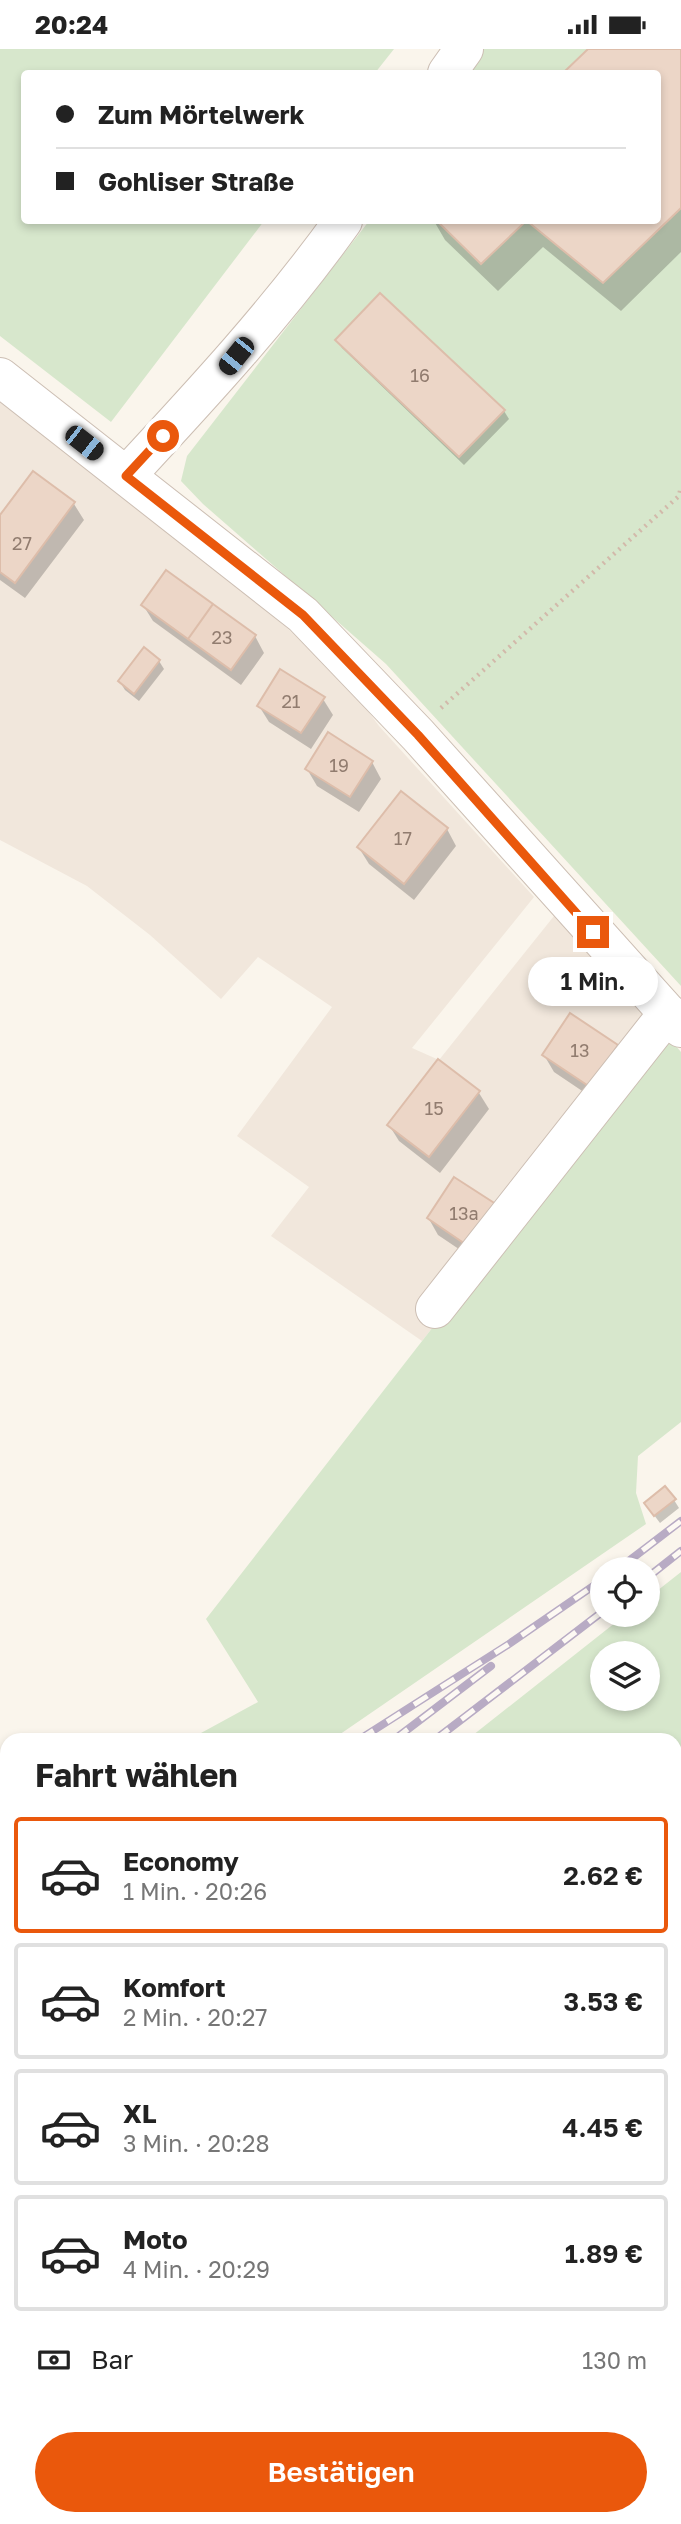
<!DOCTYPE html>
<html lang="de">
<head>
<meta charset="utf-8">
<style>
  :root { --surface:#fff; --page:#f6f6f6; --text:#222; --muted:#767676; --line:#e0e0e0; --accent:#ea580c }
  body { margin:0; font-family:"Golos Text",sans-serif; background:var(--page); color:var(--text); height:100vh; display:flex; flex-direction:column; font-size:26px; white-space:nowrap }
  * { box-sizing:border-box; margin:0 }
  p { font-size:23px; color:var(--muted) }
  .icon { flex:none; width:38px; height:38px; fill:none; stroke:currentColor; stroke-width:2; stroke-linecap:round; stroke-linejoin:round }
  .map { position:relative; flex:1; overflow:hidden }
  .details { position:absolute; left:0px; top:1684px; width:682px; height:793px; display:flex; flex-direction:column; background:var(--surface); border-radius:21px 21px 0 0; box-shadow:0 4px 10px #0003 }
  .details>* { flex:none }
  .guide { position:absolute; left:21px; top:21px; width:640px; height:154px; border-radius:7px; box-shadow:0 4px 10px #0003; display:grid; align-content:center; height:154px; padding:0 35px; background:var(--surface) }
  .buttons { position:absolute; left:590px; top:1508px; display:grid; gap:14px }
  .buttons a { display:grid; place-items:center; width:70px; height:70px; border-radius:50%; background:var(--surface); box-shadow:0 4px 10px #0003; font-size:35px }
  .end { position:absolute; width:32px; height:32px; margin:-16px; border:9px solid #ea580c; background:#fff; box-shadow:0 0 0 4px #fff }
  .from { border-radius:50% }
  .bubble { position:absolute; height:49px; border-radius:24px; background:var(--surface); box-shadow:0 4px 10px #0003; font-size:23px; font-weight:600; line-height:49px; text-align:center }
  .car { position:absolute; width:21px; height:42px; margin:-21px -10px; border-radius:9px; box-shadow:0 0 5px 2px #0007; background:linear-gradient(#222 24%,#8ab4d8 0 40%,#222 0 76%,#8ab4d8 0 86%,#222 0) }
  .guide b { display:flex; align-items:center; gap:24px; height:66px; font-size:26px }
  .guide b+b { border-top:2px solid var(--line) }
  .guide i { width:18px; height:18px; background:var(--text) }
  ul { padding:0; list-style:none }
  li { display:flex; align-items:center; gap:21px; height:116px; margin:0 14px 10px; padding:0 21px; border:4px solid var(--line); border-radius:7px }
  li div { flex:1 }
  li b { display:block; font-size:26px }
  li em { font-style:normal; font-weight:600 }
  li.current { border-color:var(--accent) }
  li>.icon { width:63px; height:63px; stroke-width:1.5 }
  h2 { padding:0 35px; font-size:32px; line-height:84px }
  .pay { display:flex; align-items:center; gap:18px; height:77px; padding:0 35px; font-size:26px }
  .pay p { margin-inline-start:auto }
  .cta { display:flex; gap:14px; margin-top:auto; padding:14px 35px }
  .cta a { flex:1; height:80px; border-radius:42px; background:var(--accent); color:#fff; font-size:28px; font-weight:600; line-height:80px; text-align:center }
  .status { display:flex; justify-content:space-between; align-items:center; height:49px; padding:0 35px; background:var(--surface); direction:ltr }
  .status svg { height:19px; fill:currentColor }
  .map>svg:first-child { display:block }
</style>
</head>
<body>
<div class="status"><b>20:24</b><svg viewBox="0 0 49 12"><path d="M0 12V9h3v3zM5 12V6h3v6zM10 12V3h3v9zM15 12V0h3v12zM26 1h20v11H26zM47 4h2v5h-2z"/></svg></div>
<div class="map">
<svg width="681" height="2475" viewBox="0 0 681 2475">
  <rect width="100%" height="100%" fill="#faf5ec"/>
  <path fill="#f1e7dc" d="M0,346l165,131 122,102 61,56 31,42 155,171 -122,151 27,12 115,-144 109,115 -241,310 -151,-105 38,-49 -72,-51 95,-129 -74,-50 -37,42 -71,-64 -63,-49 -87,-46z
    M681,1922v367l-5,-2v-359z
    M676,2321l5,3v151h-437l-5,-6h437z"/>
  <path fill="#d7e7cc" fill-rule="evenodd" d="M0,0h394l-19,24h-351v148h240l-153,201 -111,-86z
    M484,0h197v937l-295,-322 -183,-160 -22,-23 6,-25 182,-235h289v-148h-190z
    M663,982l18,21v370l-43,34 -2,37 10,31 -313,215h-143l68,-37 -52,-83z
    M681,1523v223l-5,7v-63h-208l157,-124h23v-17zM602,1605h46v45h-46z
    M681,1761v161l-5,6v-160z
    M7,1790v133l-7,6v-135z
    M7,2045v140l-7,-8v-127z"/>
  <path fill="#0003" d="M590,0h91v203l-60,59 -78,-64 -45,44 -53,-51 -11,-19h224v-148h-92z
    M380,247l124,115 5,8 -45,46 -122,-117 -5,-8z
    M33,425l41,30 10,16 -59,78 -25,-18v-62z
    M143,556l112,31 9,17 -23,32 -88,-64z
    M159,612l5,8 -25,32 -14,-11 -5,-8z
    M323,650l10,16 -22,34 -42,-27 -10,-16z
    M372,713l9,17 -22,33 -42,-26 -10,-17z
    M447,780l9,17 -42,54 -45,-36 -10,-16z
    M617,997l10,17 -27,40 -46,-31 -10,-17z
    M438,1012l41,32 10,16 -49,64 -41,-32 -10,-16z
    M455,1130l29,87 -46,-31 -9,-16z
    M674,1451l5,8 -19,15 -9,-12z
    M676,2136l5,5v65l-5,7z"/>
  <path fill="#ecd6c7" stroke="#ddbdaa" stroke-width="2" d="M588,0h93v159l-78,75 -76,-62h131v-148h-95z
    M437,172h89l-45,43z
    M380,244l125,117 -46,47 -124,-117z
    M33,422l42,31 -60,81 -15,-11v-57z
    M166,521l47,34 -25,35 -47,-34z
    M213,555l43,31 -25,35 -43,-31z
    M144,598l16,13 -26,34 -16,-13z
    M280,620l45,28 -24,36 -44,-27z
    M328,683l45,29 -23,36 -45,-28z
    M401,742l47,37 -44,56 -47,-37z
    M570,964l48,32 -28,42 -48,-32z
    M438,1010l42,32 -51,66 -42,-32z
    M454,1128l48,31 -28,42 -47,-32z
    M665,1437l11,13 -22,17 -10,-13z
    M676,2134l5,4v40l-5,7z"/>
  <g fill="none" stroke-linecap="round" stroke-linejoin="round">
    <defs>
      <path id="minor" d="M447,24l17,-24
        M0,328l303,238 115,120 263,293
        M126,427c76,-82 152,-164 217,-255
        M435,1260l233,-296
        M676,2303l5,3"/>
    </defs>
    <use href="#minor" stroke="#ccbeb3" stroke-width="40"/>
    <path stroke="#d2b9aa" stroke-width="4.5" stroke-dasharray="2 5" stroke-linecap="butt" d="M441,659l238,-212 2,-10
      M676,1762l5,-7"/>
    <use href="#minor" stroke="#fff" stroke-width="38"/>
    <defs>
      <path id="rail" d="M617,1521l64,-49
        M648,1528l33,-26
        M360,1690l149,-95 93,-64
        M395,1690l96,-73
        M436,1690l166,-127
        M0,1949l7,-6
        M0,1994l7,-5
        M0,2027l7,-5"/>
    </defs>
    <use href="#rail" stroke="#b8abc4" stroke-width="8"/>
    <use href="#rail" stroke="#fdf9f3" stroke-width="5" stroke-dasharray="16" stroke-linecap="butt"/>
  </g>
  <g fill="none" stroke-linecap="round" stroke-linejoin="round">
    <path stroke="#ea580c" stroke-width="9" d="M163,387l-37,40 177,139 115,120 175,197"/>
  </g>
  <g text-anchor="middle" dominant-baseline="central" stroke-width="6" stroke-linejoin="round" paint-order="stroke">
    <g font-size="18" fill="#917c6f">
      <text x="420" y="326">16</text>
      <text x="22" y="494">27</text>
      <text x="222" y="588">23</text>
      <text x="291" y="652">21</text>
      <text x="339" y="716">19</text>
      <text x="403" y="789">17</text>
      <text x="580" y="1001">13</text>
      <text x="434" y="1059">15</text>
      <text x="464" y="1164">13a</text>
    </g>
  </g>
</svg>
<div class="buttons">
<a><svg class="icon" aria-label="locate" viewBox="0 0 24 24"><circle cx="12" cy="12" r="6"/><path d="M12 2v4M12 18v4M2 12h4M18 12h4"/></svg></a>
<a><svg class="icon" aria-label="layers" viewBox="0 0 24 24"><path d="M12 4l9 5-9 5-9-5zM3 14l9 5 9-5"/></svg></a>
</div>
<i class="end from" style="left:163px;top:387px"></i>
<i class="end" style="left:593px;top:883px"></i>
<div class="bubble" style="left:528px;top:908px;width:130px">1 Min.</div>
<i class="car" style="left:236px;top:307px;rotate:219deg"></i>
<i class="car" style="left:84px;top:394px;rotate:128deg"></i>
<div class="guide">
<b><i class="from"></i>Zum Mörtelwerk</b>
<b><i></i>Gohliser Straße</b>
</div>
<section class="details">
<h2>Fahrt wählen</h2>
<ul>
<li class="current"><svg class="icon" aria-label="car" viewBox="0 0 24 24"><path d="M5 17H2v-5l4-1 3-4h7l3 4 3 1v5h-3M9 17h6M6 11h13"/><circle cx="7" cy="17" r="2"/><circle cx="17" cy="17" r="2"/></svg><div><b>Economy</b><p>1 Min. · 20:26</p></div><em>2.62 €</em></li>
<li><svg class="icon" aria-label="car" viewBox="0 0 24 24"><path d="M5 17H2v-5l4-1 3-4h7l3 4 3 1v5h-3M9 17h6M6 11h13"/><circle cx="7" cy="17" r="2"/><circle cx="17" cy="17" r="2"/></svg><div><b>Komfort</b><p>2 Min. · 20:27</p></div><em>3.53 €</em></li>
<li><svg class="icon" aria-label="car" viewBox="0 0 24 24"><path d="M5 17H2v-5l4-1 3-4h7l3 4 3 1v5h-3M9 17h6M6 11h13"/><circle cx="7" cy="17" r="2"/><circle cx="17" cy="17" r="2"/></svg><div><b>XL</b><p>3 Min. · 20:28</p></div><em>4.45 €</em></li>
<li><svg class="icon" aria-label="car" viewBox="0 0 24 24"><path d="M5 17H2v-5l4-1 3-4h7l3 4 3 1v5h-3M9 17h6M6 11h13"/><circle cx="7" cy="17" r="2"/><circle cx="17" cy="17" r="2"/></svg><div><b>Moto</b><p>4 Min. · 20:29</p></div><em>1.89 €</em></li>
</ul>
<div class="pay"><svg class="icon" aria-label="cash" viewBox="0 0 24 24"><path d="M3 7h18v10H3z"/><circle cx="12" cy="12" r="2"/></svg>Bar<p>130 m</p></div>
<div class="cta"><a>Bestätigen</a></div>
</section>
</div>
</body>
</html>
